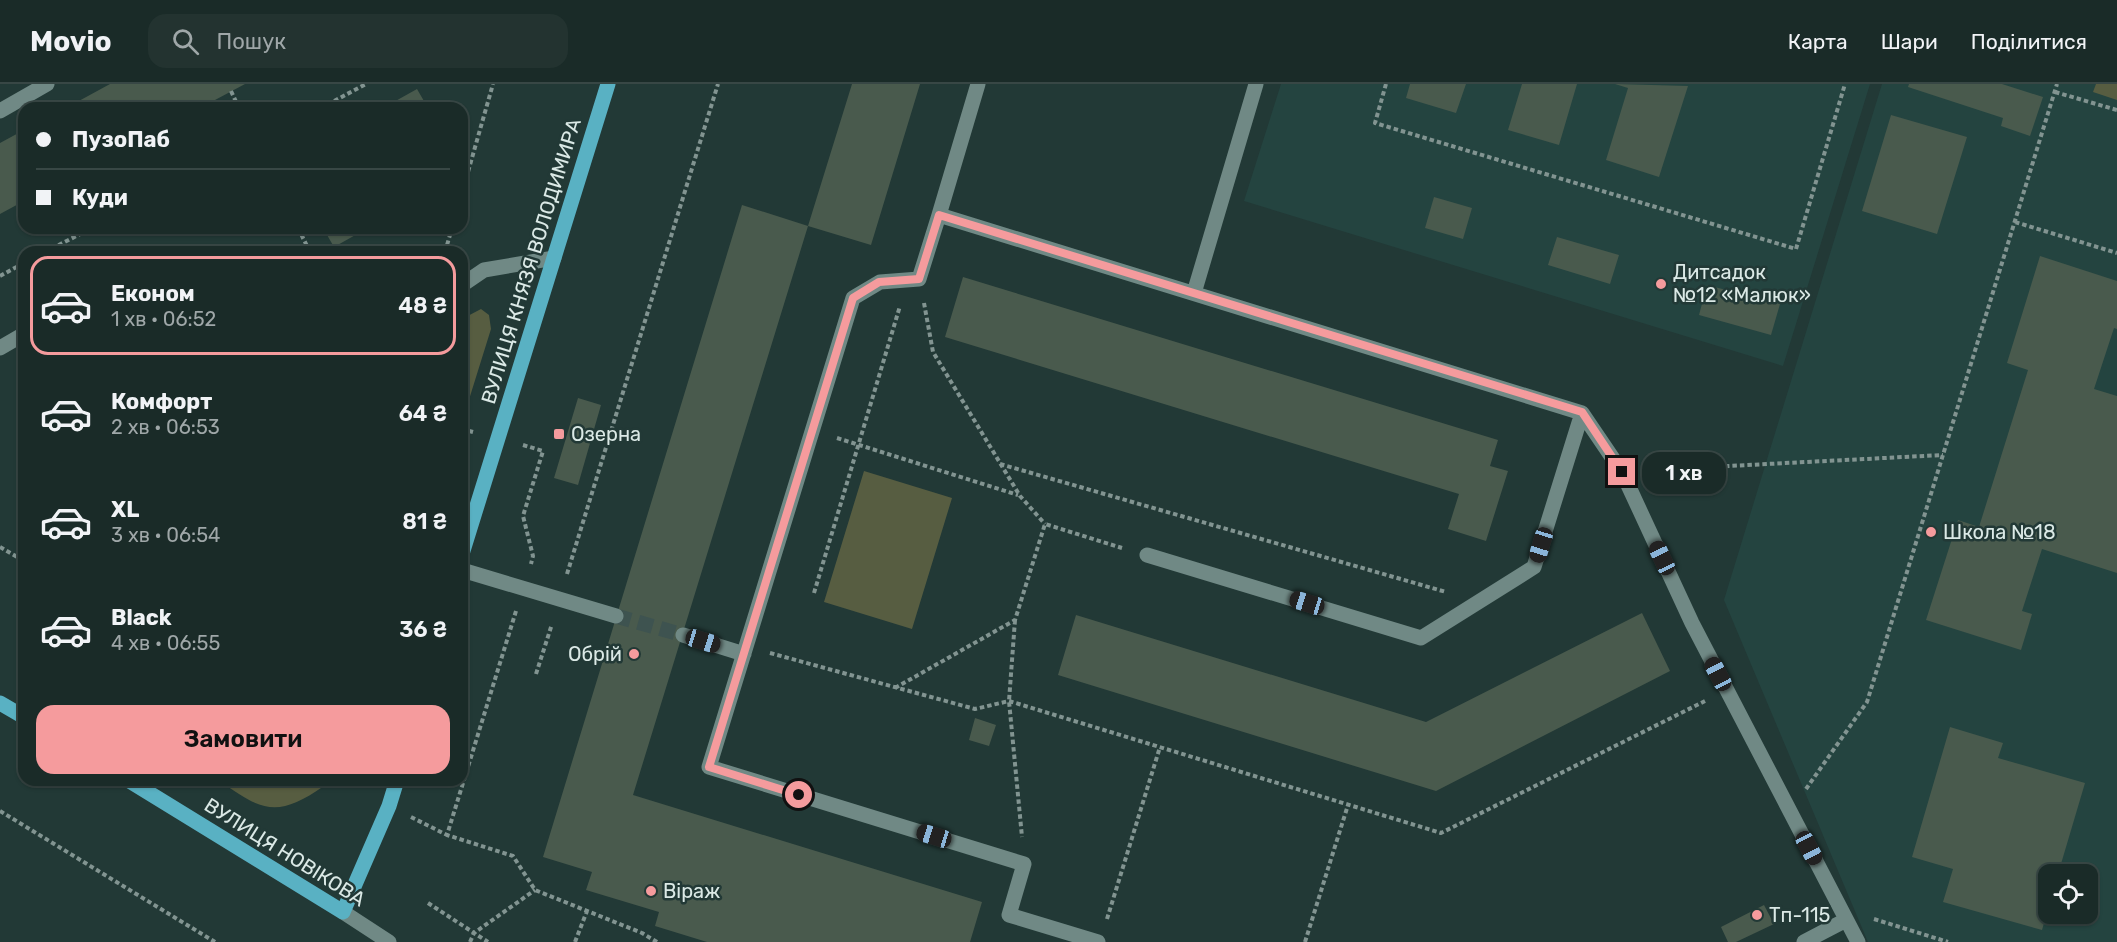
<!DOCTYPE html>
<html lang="uk">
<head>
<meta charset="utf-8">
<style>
  :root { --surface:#1a2b28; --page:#233330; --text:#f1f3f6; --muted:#9fa7a8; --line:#384745; --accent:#f59b9d }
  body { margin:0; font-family:Rubik,sans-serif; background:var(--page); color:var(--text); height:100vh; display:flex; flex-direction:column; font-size:22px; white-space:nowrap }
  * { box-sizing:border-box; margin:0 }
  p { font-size:20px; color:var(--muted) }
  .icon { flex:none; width:33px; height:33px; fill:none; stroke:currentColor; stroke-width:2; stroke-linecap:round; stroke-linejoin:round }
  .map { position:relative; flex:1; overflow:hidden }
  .panel { position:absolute; left:18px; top:162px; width:450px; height:540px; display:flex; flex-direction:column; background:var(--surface); border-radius:18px; box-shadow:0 2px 4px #0004,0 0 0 2px var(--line) }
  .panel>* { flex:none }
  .top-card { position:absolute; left:18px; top:18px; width:450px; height:132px; border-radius:18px; box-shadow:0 2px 4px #0004,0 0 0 2px var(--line); display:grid; align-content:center; height:132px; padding:0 18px; background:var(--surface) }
  .buttons { position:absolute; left:2038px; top:780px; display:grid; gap:12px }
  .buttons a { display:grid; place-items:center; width:60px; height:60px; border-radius:12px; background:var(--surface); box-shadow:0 2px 4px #0004,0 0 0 2px var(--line); font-size:30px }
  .end { position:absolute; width:27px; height:27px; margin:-14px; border:8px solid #f59b9d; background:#111; box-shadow:0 0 0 3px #111 }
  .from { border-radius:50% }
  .bubble { position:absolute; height:42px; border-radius:18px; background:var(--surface); box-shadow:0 2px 4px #0004,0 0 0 2px var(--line); font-size:20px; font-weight:600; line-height:42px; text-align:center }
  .car { position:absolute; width:18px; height:36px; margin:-18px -9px; border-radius:8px; box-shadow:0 0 4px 2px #0007; background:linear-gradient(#222 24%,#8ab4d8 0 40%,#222 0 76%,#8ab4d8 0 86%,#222 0) }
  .top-card b { display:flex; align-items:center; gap:21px; height:57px; font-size:22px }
  .top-card b+b { border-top:2px solid var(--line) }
  .top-card i { width:15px; height:15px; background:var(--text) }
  ul { padding:10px 0 0; list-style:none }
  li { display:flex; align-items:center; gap:18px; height:99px; margin:0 12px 9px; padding:0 6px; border:3px solid transparent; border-radius:18px }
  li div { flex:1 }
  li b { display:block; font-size:22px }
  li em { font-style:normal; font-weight:600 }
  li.active { border-color:var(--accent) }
  li>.icon { width:54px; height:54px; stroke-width:1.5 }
  .button { display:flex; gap:12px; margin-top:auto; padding:12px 18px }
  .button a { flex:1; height:69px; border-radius:18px; background:var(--accent); color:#111; font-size:24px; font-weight:600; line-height:69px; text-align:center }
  header { display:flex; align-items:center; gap:36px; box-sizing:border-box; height:84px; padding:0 30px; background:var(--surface); border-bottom:2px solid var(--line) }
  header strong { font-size:28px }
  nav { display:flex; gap:33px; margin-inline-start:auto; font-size:21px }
  .search { width:420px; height:54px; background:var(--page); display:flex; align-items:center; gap:15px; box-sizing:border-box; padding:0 21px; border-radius:18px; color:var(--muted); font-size:22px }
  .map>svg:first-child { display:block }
</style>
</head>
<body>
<header>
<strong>Movio</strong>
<div class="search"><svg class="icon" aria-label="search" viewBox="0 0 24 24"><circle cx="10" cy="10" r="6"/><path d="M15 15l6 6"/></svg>Пошук</div>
<nav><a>Карта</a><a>Шари</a><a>Поділитися</a></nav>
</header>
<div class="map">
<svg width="2117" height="858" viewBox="0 0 2117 858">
  <rect width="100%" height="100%" fill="#223936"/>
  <path fill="#244440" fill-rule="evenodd" d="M1281,0h589l-87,282 -539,-165z
    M1882,0h235v858h-249l-144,-342zM2049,790h39v40h-39z"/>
  <path fill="#575d41" d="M2096,0h21v16l-24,-8z
    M481,225l8,6 2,14 -29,93v-103z
    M864,387l88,27 -40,131 -88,-27z
    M219,696h103l2,6c-46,32 -62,26 -105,-6z"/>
  <path fill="#495a4d" d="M110,0h135l-45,24h-134z
    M852,0h68l-49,161 -63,-19z
    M1410,0h56l-10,29 -50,-15z
    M1522,0h55l-18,61 -51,-15z
    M1615,0l73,2 -29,91 -53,-17 22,-72z
    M1909,0h93l41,13 -13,39 -29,-10 2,-8 -95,-31z
    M417,5l11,19h-45z
    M1891,31l76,22 -30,97 -75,-23z
    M24,46v71l-24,13v-71z
    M1434,113l38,11 -9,31 -38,-11z
    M742,121l66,21 -175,569 349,107 -12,40h-263l-52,-16 4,-14 -73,-22 6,-18 -49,-15z
    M323,144h45l-34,19z
    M1557,153l62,18 -9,29 -62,-19z
    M2040,172l77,25v48l-3,-1 -20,61 23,7v177l-75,-24 -20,62 10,3 -11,36 -95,-30 32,-100 21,7 49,-157 -21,-7z
    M963,193l535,163 -8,26 18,5 -22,70 -38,-12 11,-35 -514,-157z
    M1707,201l73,19 -9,31 -72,-20z
    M578,314l23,7 -23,80 -24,-7z
    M1642,529l28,58 -234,120 -378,-116 18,-60 350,107z
    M975,634l21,7 -7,21 -20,-6z
    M1950,643l53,16 -5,15 87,25 -27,91h-9v32l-7,24 -99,-28 10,-33 -41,-12z
    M1764,821l10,19 -38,18h-8l-7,-15z"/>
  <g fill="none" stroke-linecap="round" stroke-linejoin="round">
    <path stroke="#3e5350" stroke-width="15" stroke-dasharray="15 8" stroke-linecap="butt" d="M616,532l67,19"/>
    <path stroke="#829491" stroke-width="4" stroke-dasharray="4.5 3" stroke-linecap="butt" d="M1386,0l-11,39 421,126 49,-165
      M231,7l8,17
      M2055,8l62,18
      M321,24l45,-24
      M462,109l31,-109
      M2015,138l102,31
      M298,144l12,24
      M45,168l47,-24
      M445,168l7,-24
      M0,192l24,-13
      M924,219l9,49 87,144 25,28
      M462,345l11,3
      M837,354l181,57
      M523,361l20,6 -20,65 10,40 -2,8
      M1000,380l446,128
      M1650,386l293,-15
      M0,463l24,14
      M567,490l151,-490
      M814,509l86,-287
      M516,527l-69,224 66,21 22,34 107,43 15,9
      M1015,536l-6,81 13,136
      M770,569l205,56 34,-8 432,132 264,-132
      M536,590l16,-50
      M895,604l120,-68 30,-96 77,24
      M1806,705l61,-87 190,-618
      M0,727l215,131
      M411,733l36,18
      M428,819l60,39
      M1107,835l53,-172
      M1874,835l74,23
      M470,858l4,-9 61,-43
      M575,858l12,-31
      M1305,858l43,-137"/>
    <path stroke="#708985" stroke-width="15" d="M978,0l-39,131 643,198 40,59 70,151 166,319
      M0,27l47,-27
      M939,131l-20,64 -39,3 -27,16 -144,469 315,97 -15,51 89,27
      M462,201l22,-15 70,-12
      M1194,209l62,-209
      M0,264l24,-14
      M1147,471l274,83 113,-71 48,-154
      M462,486l154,46
      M683,551l61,19
      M343,828l46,30
      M1804,858l42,-22"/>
    <path stroke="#59b1c3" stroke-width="15" d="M462,470l146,-470
      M0,619l24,14
      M128,696l215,132 46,-106 8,-26"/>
  </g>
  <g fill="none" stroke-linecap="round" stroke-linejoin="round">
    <path stroke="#f59b9d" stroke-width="8" d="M799,711l-90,-28 144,-469 26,-16 40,-3 20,-64 643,197 40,60"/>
  </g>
  <g fill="#f59b9d" stroke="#223936" stroke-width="2">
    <circle cx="1661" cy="200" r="6"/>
    <rect x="553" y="344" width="12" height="12" rx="3"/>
    <circle cx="1931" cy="448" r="6"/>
    <circle cx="634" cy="570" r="6"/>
    <circle cx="651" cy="807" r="6"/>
    <circle cx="1757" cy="831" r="6"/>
  </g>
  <g text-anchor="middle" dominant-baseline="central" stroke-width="5" stroke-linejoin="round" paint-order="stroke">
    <g font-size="20" fill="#dbe9e6" stroke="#223936">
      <text transform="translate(531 177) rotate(-73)">ВУЛИЦЯ КНЯЗЯ ВОЛОДИМИРА</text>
      <text transform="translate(285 768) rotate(32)">ВУЛИЦЯ НОВІКОВА</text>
    </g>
    <g font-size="20" fill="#dbe9e6" stroke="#223936" text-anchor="start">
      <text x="1673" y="188">Дитсадок<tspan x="1673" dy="23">№12 «Малюк»</tspan></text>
      <text x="571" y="350">Озерна</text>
      <text x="1943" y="448">Школа №18</text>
      <text x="622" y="570" text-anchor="end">Обрiй</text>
      <text x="663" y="807">Віраж</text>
      <text x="1769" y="831">Тп-115</text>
    </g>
  </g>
</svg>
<div class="buttons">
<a><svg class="icon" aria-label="locate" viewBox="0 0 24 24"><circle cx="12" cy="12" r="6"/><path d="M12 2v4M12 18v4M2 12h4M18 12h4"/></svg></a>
</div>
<i class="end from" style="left:799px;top:711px"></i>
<i class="end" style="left:1622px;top:388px"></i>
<div class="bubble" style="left:1642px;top:368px;width:84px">1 хв</div>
<i class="car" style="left:1541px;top:461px;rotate:197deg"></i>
<i class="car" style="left:1662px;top:474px;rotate:335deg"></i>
<i class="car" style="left:1307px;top:519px;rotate:287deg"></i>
<i class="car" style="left:703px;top:557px;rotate:107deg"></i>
<i class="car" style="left:1718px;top:590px;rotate:332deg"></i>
<i class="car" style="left:934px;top:752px;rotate:287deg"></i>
<i class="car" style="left:1809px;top:764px;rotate:152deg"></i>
<div class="top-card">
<b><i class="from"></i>ПузоПаб</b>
<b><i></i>Куди</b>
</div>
<section class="panel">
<ul>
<li class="active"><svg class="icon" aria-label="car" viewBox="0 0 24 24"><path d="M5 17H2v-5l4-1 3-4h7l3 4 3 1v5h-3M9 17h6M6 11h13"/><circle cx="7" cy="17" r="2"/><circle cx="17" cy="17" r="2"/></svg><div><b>Економ</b><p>1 хв · 06:52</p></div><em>48 ₴</em></li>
<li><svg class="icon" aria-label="car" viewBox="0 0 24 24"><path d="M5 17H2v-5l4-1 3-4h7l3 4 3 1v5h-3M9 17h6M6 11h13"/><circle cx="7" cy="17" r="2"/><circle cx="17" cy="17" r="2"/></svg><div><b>Комфорт</b><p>2 хв · 06:53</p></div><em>64 ₴</em></li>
<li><svg class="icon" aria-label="car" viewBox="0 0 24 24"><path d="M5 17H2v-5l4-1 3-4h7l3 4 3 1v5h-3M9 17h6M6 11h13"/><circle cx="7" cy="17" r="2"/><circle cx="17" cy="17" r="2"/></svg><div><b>XL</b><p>3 хв · 06:54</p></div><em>81 ₴</em></li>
<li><svg class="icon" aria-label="car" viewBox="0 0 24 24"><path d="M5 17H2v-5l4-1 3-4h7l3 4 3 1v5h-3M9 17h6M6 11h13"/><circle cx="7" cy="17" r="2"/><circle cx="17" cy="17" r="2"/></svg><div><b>Black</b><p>4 хв · 06:55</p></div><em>36 ₴</em></li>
</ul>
<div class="button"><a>Замовити</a></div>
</section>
</div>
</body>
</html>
